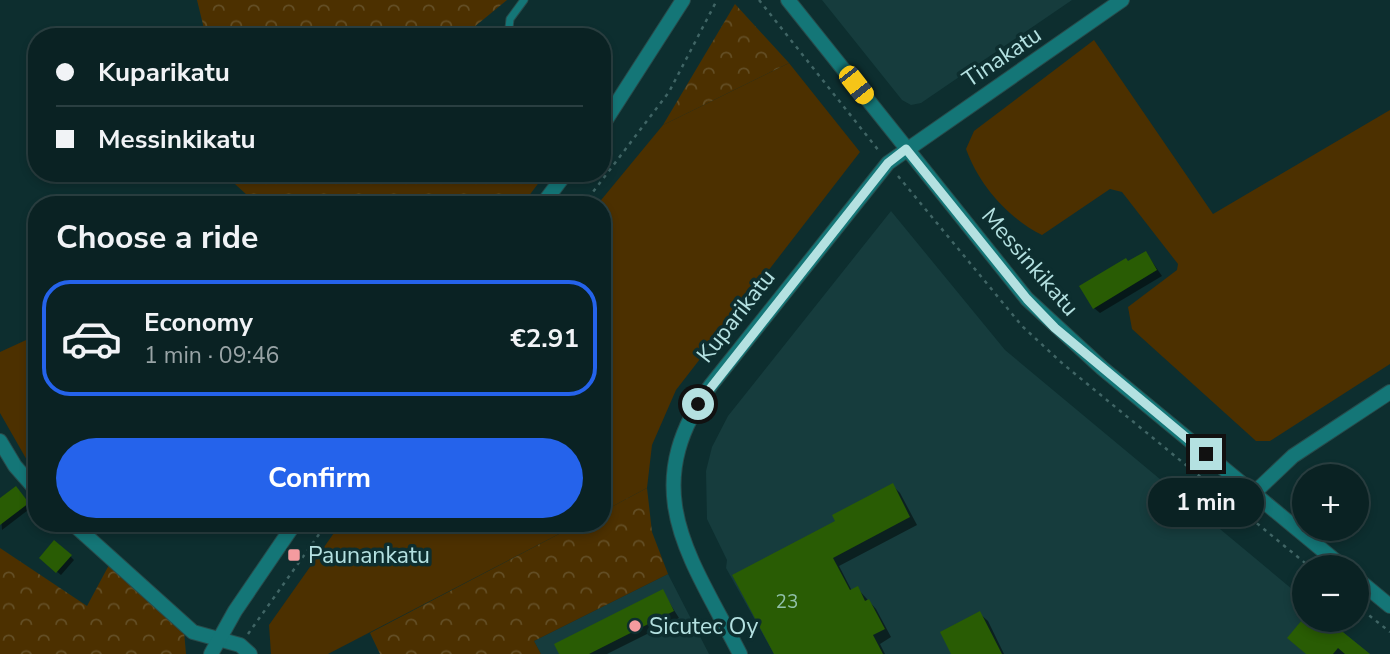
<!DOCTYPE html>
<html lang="en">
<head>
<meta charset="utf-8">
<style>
  :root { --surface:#0a2223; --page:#182f30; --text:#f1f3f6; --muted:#99a4a6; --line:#2a3f41; --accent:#2563eb }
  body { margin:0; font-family:"Nunito Sans",sans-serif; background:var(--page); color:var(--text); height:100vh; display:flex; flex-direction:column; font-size:26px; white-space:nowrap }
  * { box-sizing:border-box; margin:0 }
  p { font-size:23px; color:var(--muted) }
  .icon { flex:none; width:38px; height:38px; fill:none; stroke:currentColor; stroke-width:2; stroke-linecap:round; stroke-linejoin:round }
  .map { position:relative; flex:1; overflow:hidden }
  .sheet { position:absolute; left:28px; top:196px; width:583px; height:336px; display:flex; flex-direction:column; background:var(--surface); border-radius:28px; box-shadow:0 4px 10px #0003,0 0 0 2px var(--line) }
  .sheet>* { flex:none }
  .banner { position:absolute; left:28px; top:28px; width:583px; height:154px; border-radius:28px; box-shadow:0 4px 10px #0003,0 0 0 2px var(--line); display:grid; align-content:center; height:154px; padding:0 28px; background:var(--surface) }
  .buttons { position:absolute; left:1292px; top:464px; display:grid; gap:14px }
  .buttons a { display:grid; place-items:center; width:77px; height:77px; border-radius:50%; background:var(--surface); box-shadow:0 4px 10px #0003,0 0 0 2px var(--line); font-size:35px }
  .end { position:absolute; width:32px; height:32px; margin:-16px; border:9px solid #b4e1e1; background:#111; box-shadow:0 0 0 4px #111 }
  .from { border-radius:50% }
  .bubble { position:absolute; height:49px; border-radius:24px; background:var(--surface); box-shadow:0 4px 10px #0003,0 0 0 2px var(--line); font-size:23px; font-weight:700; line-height:49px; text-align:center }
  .car { position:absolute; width:21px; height:42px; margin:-21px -10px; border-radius:9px; box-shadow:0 0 5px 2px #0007; background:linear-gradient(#f5c518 24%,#345 0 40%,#f5c518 0 76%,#345 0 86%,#f5c518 0) }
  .banner b { display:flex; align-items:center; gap:24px; height:66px; font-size:26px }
  .banner b+b { border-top:2px solid var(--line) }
  .banner i { width:18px; height:18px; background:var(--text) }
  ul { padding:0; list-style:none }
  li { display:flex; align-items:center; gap:21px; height:116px; margin:0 14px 10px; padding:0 14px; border:4px solid transparent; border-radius:28px }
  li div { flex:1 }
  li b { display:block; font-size:26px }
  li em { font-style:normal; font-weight:700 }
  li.on { border-color:var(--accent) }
  li>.icon { width:63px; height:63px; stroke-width:1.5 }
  h2 { padding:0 28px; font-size:32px; line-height:84px }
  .cta { display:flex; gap:14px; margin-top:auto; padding:14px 28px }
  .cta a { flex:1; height:80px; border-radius:42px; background:var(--accent); color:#fff; font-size:28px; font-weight:700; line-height:80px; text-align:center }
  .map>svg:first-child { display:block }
</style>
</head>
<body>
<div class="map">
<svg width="1390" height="654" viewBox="0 0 1390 654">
  <defs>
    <pattern id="forest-crowns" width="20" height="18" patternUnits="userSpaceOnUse" patternTransform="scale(1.75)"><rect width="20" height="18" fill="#4c3000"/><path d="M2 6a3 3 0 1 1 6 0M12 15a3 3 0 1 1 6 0" fill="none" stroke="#634e25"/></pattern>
  </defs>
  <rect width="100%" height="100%" fill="#0d2e2f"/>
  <path fill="#163c3d" d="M822,0h250l-151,103 -10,2 -9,-5z
    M891,211l114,139 299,249v21h24l42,34h-596l-48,-86 1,-8 -20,-41 -1,-48 6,-24 16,-31z
    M668,574l41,80h-168l-7,-13z"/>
  <path fill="#4c3000" d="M1094,40l119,174 177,-104v254l-120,77h-14l-124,-112 -4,-22 49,-37 1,-6 -56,-72 -12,-3 -68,46c-34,-17 -63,-50 -76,-86l8,-18z
    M789,63l71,89 -184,238 -24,55 -5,43 -45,24v-307h-5l66,-80z
    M37,335v131l-5,3 -32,-56v-61z
    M341,523h239l-252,131h-57l-2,-29z"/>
  <path fill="url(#forest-crowns)" d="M197,0h310l-45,37h-256z
    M735,4l54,59 -126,62z
    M223,173h323l-24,32h-264z
    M647,488l5,44 16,42 -134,67 7,13h-161l-10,-21 210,-110h22v-11z
    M0,548l87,58 22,-41 75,66 2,23h-186z"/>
  <path fill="#0007" d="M550,31l6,6h-16z
    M1146,253l16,23 -62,37 -6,-5 35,-45z
    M892,485l8,8 17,32 -78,41 13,25 5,-3 19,21 15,28 -11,7 5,10h-109l61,-132z
    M20,492l12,15 -30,23 -2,-30z
    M70,556l4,4 -13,15 -16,-13z
    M662,591l17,27 -72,36h-46z
    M979,613l9,8 16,33h-51z
    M1304,620h21l42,34h-60l-18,-16z"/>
  <path fill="#295c04" d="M1146,251l11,19 -64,39 -14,-23 47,-28 2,3z
    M893,483l17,34 -77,41 17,32 8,-4 7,15 4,-2 16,30 -12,6 10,19h-109l-42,-79 103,-54 -3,-6z
    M16,486l13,17 -29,22v-27z
    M54,540l18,15 -16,18 -17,-15z
    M663,589l11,22 -85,43h-30l-5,-10z
    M980,611l22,43h-51l-11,-22z
    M1302,620h26l42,34h-25l-7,-6 -5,6h-27l-19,-16z"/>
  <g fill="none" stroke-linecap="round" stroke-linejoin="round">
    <defs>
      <path id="service" d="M508,37l2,-18 14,-19"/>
      <path id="minor" d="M0,441l15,25 22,25
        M1254,493l39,-37 97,-64
        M72,523l121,109 47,13 10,9
        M740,654c-50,-98 -105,-164 -29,-269l177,-222 234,-163"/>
      <path id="tertiary" d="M788,0l239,299 75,69 241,199
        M602,126l81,-126
        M542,205l24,-32
        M1356,578l34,28
        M211,654l24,-43 60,-88"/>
    </defs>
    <use href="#service" stroke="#284b4b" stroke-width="9"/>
    <use href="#minor" stroke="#284b4b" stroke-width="16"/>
    <use href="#tertiary" stroke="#284b4b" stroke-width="16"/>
    <path stroke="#406565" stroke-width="2.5" stroke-dasharray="3.5 5" stroke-linecap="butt" d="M759,0l120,151
      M898,176l124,150 41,38 247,203
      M583,205l86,-113 48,-92
      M297,550l7,5
      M1356,605l34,27
      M248,634l79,-111"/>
    <use href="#service" stroke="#147677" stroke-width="7"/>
    <use href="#minor" stroke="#147677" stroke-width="14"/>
    <use href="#tertiary" stroke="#147677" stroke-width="14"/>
  </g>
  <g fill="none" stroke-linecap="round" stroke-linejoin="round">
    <path stroke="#b4e1e1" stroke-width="9" d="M698,404l190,-241 18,-14 121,150 28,29 151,126"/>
  </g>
  <g fill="#f49b9f" stroke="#0d2e2f" stroke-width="2.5">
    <rect x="287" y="548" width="14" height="14" rx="3.5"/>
    <circle cx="635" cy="626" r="7"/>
  </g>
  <g text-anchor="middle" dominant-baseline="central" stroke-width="7" stroke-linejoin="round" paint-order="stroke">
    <g font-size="19" fill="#91c0aa">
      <text x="787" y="602">23</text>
    </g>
    <g font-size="23" fill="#b4e1e1" stroke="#0d2e2f">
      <text transform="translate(1002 57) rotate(-34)">Tinakatu</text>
      <text transform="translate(1030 262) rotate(49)">Messinkikatu</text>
      <text transform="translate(736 316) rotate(-52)">Kuparikatu</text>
    </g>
    <g font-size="23" fill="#b4e1e1" stroke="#0d2e2f" text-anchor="start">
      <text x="308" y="555">Paunankatu</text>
      <text x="649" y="626">Sicutec Oy</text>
    </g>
  </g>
</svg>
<div class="buttons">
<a>+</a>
<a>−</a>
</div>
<i class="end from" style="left:698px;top:404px"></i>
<i class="end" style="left:1206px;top:454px"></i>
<div class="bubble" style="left:1148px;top:478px;width:116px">1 min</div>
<i class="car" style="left:856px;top:85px;rotate:142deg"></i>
<div class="banner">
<b><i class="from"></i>Kuparikatu</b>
<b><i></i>Messinkikatu</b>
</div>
<section class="sheet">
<h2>Choose a ride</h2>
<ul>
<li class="on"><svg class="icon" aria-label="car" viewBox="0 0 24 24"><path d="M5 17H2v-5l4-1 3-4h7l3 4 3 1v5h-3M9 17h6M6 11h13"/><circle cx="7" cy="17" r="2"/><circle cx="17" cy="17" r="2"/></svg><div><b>Economy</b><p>1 min · 09:46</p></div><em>€2.91</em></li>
</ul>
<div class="cta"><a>Confirm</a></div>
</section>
</div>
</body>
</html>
